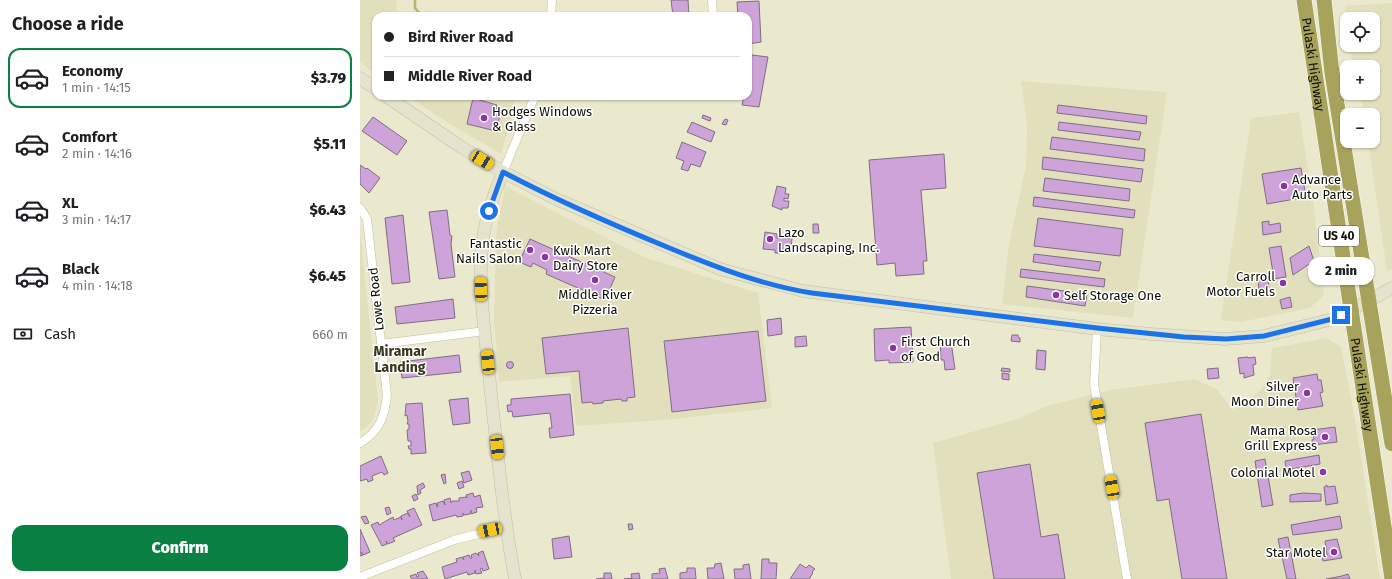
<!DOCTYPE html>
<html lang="en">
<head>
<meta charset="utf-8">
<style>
  :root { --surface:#fff; --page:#f6f6f6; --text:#202124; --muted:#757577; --line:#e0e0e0; --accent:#0b8043 }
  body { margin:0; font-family:"Fira Sans",sans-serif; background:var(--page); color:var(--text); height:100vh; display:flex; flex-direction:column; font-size:15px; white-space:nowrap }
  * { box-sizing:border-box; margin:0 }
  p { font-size:13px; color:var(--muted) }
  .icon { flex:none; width:22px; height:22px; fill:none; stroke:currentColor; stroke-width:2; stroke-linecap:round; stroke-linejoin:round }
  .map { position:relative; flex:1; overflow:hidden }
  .details { display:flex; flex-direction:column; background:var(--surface); width:360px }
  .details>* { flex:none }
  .banner { position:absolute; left:12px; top:12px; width:380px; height:88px; border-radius:12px; box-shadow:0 1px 3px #0004; display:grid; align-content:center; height:88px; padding:0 12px; background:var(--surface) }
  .fabs { position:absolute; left:980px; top:12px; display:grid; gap:8px }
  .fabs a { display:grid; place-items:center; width:40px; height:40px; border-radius:8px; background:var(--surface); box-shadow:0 1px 3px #0004; font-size:20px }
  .end { position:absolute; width:18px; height:18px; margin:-9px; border:5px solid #1a73e8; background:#fff; box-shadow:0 0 0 2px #fff }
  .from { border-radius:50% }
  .bubble { position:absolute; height:28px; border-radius:12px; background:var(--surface); box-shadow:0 1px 3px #0004; font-size:13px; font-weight:800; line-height:28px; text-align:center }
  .car { position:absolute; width:12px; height:24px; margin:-12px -6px; border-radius:5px; box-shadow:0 0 3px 1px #0007; background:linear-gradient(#f5c518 24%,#345 0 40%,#f5c518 0 76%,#345 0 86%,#f5c518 0) }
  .banner b { display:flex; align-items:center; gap:14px; height:38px; font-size:15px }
  .banner b+b { border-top:1px solid var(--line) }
  .banner i { width:10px; height:10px; background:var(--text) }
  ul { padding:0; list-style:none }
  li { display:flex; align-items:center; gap:12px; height:60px; margin:0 8px 6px; padding:0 4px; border:2px solid transparent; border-radius:12px }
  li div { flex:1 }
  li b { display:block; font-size:15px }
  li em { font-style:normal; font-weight:800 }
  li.active { border-color:var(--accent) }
  li>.icon { width:36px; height:36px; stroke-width:1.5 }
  h2 { padding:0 12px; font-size:18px; line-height:48px }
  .pay { display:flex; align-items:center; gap:10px; height:44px; padding:0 12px; font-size:15px }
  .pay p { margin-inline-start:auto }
  .cta { display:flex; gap:8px; margin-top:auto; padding:8px 12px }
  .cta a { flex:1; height:46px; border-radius:12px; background:var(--accent); color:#fff; font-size:16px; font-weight:800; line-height:46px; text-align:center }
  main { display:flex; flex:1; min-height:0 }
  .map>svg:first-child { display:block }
</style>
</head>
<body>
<main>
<section class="details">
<h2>Choose a ride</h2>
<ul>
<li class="active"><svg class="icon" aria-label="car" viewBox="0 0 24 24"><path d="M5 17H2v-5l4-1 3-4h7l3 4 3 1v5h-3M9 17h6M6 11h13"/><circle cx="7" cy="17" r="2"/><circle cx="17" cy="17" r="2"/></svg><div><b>Economy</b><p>1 min · 14:15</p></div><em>$3.79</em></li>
<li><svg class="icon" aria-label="car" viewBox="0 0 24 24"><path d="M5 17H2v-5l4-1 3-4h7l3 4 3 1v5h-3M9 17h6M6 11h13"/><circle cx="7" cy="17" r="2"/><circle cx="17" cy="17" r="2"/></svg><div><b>Comfort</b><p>2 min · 14:16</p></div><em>$5.11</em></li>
<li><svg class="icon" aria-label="car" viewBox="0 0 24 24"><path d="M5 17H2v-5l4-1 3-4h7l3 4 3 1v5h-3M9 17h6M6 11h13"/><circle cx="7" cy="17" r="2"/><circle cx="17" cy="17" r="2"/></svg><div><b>XL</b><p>3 min · 14:17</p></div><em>$6.43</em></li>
<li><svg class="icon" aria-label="car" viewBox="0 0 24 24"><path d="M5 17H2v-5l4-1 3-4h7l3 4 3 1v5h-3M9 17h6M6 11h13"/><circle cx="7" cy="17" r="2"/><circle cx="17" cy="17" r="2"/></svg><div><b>Black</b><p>4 min · 14:18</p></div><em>$6.45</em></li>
</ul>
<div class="pay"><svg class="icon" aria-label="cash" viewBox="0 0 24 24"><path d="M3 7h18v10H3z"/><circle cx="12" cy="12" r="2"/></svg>Cash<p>660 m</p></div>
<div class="cta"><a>Confirm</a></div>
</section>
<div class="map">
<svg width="1032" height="579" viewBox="0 0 1032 579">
  <rect width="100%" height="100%" fill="#eae9cd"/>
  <path fill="#e2e0bc" d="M0,0h36l1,16h-21v58l-16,-12z
    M1032,3v266l-5,2 -19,-130h5v-26h-9l-2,-13 -4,-4 -1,-5h16v-26h-20l-3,-22h23v-26h-26v2l-2,-15z
    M661,81l146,11 -34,226 -131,-14 7,-60 17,-79 1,-40z
    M47,96h107v13l-13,45 -51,-30z
    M939,112l14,89 11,93 -5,6 -9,8 -69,14 -20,-2 30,-202z
    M145,186l139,71 114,36 14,115 -108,12 -88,6 -6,-50 -71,6 -5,-63 2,-86z
    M0,230l18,171 -4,17 -8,10 -6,3z
    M967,338l14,9 15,77 24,155h-429l-18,-136 84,-24 33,-14 60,-15 85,-11 23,11 14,20 26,-17 12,-17 2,-28z"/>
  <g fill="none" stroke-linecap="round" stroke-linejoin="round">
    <path stroke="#b9b46f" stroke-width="2.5" d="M55,0v8l7,8"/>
  </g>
  <path fill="#cea3d9" stroke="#7f6e83" d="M311,0h17l1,16h-16z
    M399,1l2,41 -13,2v-28h-10l-1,-14z
    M392,55l16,2 -9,50 -17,-2 2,-9h4v-20z
    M113,98l24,7 -1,5 5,1 -5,20 -29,-7z
    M698,105l89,11 -1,8 -89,-11z
    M343,115l8,3 -1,3 -8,-3z
    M13,117l34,24 -10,14 -35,-24z
    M365,119l3,1 -2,5 -4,-1z
    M332,122l23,10 -4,10 -24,-10z
    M699,122l82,10 -2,8 -81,-10z
    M692,137l93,12 -1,12 -94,-12z
    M322,142l24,10 -6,15 -9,-3 -3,7 -7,-2 3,-8 -8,-3z
    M584,154l2,34 -25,2 6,71h-4l1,13 -28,2 -1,-13 -18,2 -8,-105z
    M683,157l100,12 -2,13 -99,-13z
    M0,165l6,4 1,-1 13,10 -11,15 -9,-9z
    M941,168l5,29 -39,7 -5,-30z
    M685,178l85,11 -1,12 -86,-10z
    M417,186l9,2 -1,6h4l-1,5 -4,-1v3h5l-1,7h-6v2l-10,-4z
    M674,197l101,13 -1,8 -101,-12z
    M87,210l3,25 2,1 -1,8 4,33 -16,2 -10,-67z
    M43,215l7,67 -18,2 -7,-66z
    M678,218l85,11 -3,27 -86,-10z
    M909,221v4l11,-2 1,9 -18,3 -1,-13z
    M453,224h5l1,9h-6z
    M405,232l12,2v4h15l-1,12 -10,-1 -1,4h-5v-3l-12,-1z
    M170,239l85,38 -10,23 -59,-26 1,-4 -14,-7 -2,4 -12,-5z
    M921,246l5,31 -12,2 -5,-31z
    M949,246l5,15 -21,14 -3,-17z
    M674,254l67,8 -2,9 -66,-9z
    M661,269l84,10 -1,8 -84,-10z
    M908,279l1,10 -10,1 -1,-10z
    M667,286l60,8 -2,12 -59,-9z
    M930,297l2,10 -10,2 -2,-9z
    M93,299l2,19 -58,6 -2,-17z
    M421,318l1,16 -14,2 -1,-16z
    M551,327l2,35 -24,1v-3l-14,1 -1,-32z
    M268,328l7,69 -8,1v3h-5l-1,-2 -18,2v2l-10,1 -1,-2 -10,1 -3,-32 -33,3 -4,-36z
    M398,331l8,70 -94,11 -8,-71z
    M652,335h6v2l2,1v4l-9,-1z
    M446,336l1,10 -12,1v-10z
    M580,340l11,2 4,27 -10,1 -1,-10h-3z
    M677,350l9,1 -1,19 -9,-1z
    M99,355l2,17 -59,6 -2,-16z
    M888,357v1l7,-1 1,7 -3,1 1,10 -10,3v-5l-4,1 -2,-16z
    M146.5 365a3.5 3.5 0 1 1 7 0a3.5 3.5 0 1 1-7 0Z
    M642,368l8,1v3l-9,-1z
    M858,368l1,10 -11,1 -1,-10z
    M642,373l7,1v6l-7,-1z
    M957,374l1,6h3l2,12 -3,1 3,13 -25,4 -5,-32z
    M210,394l4,41 -24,3 -1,-10h3l-2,-15 -37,4 -1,-6 -4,1 -1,-7h4v-6z
    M108,398l2,25 -17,2 -4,-25z
    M62,403l4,50 -15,1v-5h-2l-1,-3h3v-5h-3l-1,-11 2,-1v-5h-2l1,-3 -1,-6 -2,1 1,-12z
    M841,414l26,165h-45l-13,-80 -12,2 -12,-78z
    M975,427l2,15 -24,3 -1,-5 2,-1 -2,-9z
    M959,455l1,9 -34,6 -1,-9z
    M21,456l7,17 -4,2 -2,-3 -10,4 1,4 -5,2 -1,-3 -7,2v-15z
    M905,459l8,46 -11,2 -7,-46z
    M670,464l11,73 17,-3 7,45h-71l-17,-106z
    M109,471l3,9 -8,3 -3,-10z
    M85,474l1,9 -2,1 -3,-9z
    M102,481l2,6 -5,2 -2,-6z
    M63,483l2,4 -5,3 1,3 -3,2 -1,-9z
    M967,485v2l8,-1 3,17 -12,2 -2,-18z
    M113,493l1,4 6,-2 3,12 -7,1 1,4 -6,2v-4l-1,4 -6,1 -1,-2v3l-6,1 -1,-2 -23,6 -4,-16 7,-2 1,4 1,-1 -1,-3 6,-2 2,4 -1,-5 6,-2 1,5 1,-2h7v-3l7,-1 1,1 -1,-3z
    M943,493l18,1v7l-31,1v-7z
    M56,494l2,5 -4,2 -2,-5z
    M29,507l2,6 -4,2 -2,-7z
    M54,508l8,17 -29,13 2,3 -7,3 -2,-3 1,3 -5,2 -11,-21 7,-3 1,3 14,-8 1,3 7,-3 1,3 -1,-4 7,-3 2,4 -3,-6z
    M6,516l3,7 -4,1 -4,-7z
    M980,516l2,12 -2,1 -47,6 -2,-10z
    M268,524h4l1,5 -4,1z
    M0,529l10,23 -7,3 -2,-3 2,3 -3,1z
    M209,536l3,21 -18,2 -2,-20z
    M928,537l8,42h-9l-9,-40z
    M977,539l5,19 -19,3 -1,-5 5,-1 -2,-14z
    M123,551l6,18 -6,2 -1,-3 -2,1 2,4 -6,1 -1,-4v3l-7,2 -1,-3 -22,7 -3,-12 15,-5 -1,-3 6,-2 2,3 -1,-3 6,-2 1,3h2l-1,-3 5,-2 3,3 -1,-3z
    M402,559h7v4h8l-1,16h-15z
    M361,563l3,16h-16l-1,-11h7l1,-4z
    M389,564l2,15h-16l-1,-10h9v-4z
    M440,564l6,4 3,-3 6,4 -3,3 1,1 -4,6h-19z
    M305,568l3,11h-16v-5l8,-1 -1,-4z
    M327,568h8l1,11h-16v-6l7,-1z
    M63,571l5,8h-16l-2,-3 6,-2 1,3 2,-1 -2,-3z
    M244,573h7l1,6h-16l8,-1z
    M279,573l1,6h-16l8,-1 -1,-4z
    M988,574l2,5h-24l16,-3z"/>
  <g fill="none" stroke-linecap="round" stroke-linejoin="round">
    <defs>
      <path id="street" d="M352,0l1,16
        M191,16l1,-16
        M143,172l32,-76
        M0,208l7,11 20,176c-2,21 -8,37 -27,48
        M737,329l-3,55 33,195
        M21,344l104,-13
        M0,577l94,-37 52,-13"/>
      <path id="secondary" d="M0,78l16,11
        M26,96l75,51 42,25 53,27 164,70 83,22 294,38 54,5 74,5 39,-3 69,-17 36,-18 23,-13
        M143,172c-10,25 -19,49 -21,76 -4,45 4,91 8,136 7,65 13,130 25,195"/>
      <g id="highway">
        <path id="s1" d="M944,0l88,579"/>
        <path d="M964,0l8,73 60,371"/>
      </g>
    </defs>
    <use href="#street" stroke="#c0bfa3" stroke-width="9"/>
    <use href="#secondary" stroke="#c0bfa3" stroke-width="13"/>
    <use href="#highway" stroke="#fff" stroke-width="16"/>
    <use href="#street" stroke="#fff" stroke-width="8"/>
    <use href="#secondary" stroke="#e5e3ce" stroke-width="12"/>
    <use href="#highway" stroke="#a8a35c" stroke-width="15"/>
  </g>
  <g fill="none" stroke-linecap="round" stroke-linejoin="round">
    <path stroke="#1a73e8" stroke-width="5" d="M129,211l14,-39c53,28 108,52 164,75 46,19 94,38 145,46l285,35 87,9 42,2 38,-3 68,-17 9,-4"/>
  </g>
  <g fill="#8c35a2" stroke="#fff" stroke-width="1.5">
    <circle cx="124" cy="118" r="4"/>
    <circle cx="924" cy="186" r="4"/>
    <circle cx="410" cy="239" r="4"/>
    <circle cx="170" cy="250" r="4"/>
    <circle cx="185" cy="257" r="4"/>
    <circle cx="235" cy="280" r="4"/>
    <circle cx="923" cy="283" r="4"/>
    <circle cx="696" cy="295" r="4"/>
    <circle cx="533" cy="348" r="4"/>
    <circle cx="947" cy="393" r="4"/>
    <circle cx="965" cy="437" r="4"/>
    <circle cx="963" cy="472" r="4"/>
    <circle cx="974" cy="552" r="4"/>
  </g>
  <g text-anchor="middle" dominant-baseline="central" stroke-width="3" stroke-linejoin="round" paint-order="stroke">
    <rect fill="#fff" stroke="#575751" stroke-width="1" x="959" y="226" width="40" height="20" rx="3"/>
    <g font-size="12" font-weight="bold" fill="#0f0f06">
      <text x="979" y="236">US 40</text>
    </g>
    <g font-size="13" fill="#0f0f06" stroke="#fff">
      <text stroke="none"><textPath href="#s1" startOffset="65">Pulaski Highway</textPath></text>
      <text transform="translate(16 299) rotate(-96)">Lowe Road</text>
      <text stroke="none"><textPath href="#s1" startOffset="389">Pulaski Highway</textPath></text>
    </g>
    <g font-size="13" fill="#0f0f06" stroke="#fff" text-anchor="start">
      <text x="132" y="111">Hodges Windows<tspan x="132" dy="15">&amp; Glass</tspan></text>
      <text x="932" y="179">Advance<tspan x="932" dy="15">Auto Parts</tspan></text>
      <text x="418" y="232">Lazo<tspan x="418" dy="15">Landscaping, Inc.</tspan></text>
      <text x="162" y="243" text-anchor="end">Fantastic<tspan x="162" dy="15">Nails Salon</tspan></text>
      <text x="193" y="250">Kwik Mart<tspan x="193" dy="15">Dairy Store</tspan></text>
      <text x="915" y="276" text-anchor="end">Carroll<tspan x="915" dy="15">Motor Fuels</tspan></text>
      <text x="235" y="294" text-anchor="middle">Middle River<tspan x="235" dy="15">Pizzeria</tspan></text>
      <text x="704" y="295">Self Storage One</text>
      <text x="541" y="341">First Church<tspan x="541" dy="15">of God</tspan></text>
      <text x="939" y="386" text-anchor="end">Silver<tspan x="939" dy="15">Moon Diner</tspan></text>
      <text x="957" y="430" text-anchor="end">Mama Rosa<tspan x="957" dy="15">Grill Express</tspan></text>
      <text x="955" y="472" text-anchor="end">Colonial Motel</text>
      <text x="966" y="552" text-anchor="end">Star Motel</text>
    </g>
    <g font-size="14" font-weight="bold" fill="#37351e" stroke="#fff">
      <text x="40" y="351">Miramar<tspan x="40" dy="16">Landing</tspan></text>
    </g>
  </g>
</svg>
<div class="fabs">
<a><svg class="icon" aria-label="locate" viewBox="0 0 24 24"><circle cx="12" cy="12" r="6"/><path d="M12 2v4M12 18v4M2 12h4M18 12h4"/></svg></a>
<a>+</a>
<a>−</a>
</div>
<i class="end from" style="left:129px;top:211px"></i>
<i class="end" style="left:981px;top:315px"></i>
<div class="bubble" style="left:948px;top:257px;width:66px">2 min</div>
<i class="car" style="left:122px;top:160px;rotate:121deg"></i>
<i class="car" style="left:121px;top:289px;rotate:358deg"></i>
<i class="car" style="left:128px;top:362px;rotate:354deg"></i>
<i class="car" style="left:738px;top:411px;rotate:350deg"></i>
<i class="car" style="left:137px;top:447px;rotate:174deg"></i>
<i class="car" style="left:752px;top:487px;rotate:350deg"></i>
<i class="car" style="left:130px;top:530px;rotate:259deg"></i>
<div class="banner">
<b><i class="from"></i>Bird River Road</b>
<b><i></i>Middle River Road</b>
</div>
</div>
</main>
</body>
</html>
